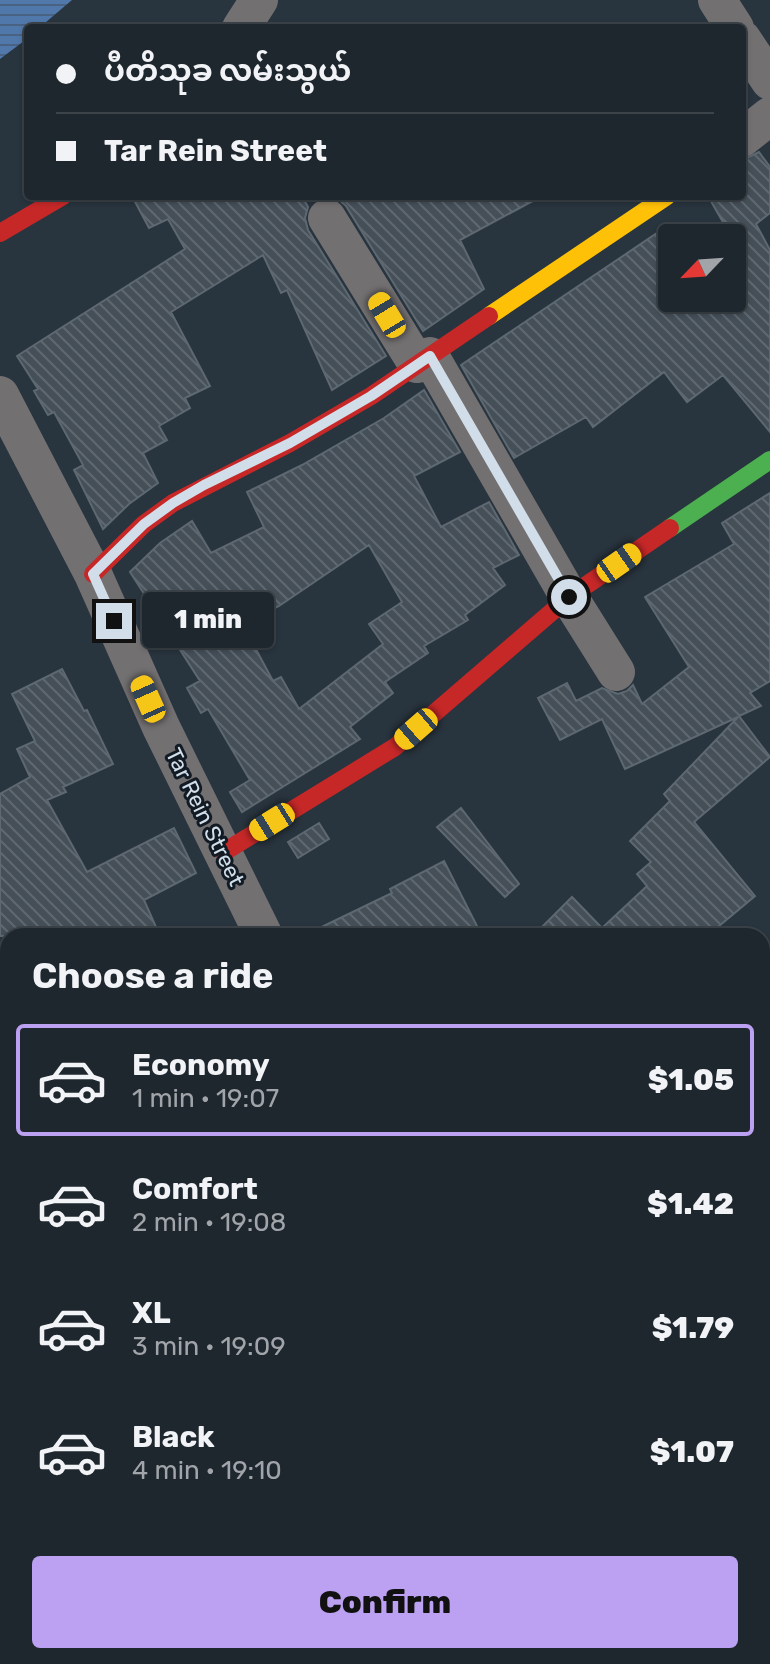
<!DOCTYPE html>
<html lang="en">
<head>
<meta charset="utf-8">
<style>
  :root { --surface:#1e272e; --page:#262f36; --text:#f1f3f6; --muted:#a1a5aa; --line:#3c444a; --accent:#bca0f2 }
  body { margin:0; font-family:Rubik,"Noto Sans Myanmar",sans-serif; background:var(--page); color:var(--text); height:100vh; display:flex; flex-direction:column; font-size:30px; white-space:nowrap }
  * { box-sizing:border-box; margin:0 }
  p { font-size:26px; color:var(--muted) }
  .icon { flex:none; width:44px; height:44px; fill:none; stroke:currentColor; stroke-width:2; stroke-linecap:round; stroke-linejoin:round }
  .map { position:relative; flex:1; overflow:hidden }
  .sheet { position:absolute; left:0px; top:928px; width:770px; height:736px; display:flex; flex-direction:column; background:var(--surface); border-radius:24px 24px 0 0; box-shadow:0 2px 6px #0004,0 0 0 2px var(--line) }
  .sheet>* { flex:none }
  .banner { position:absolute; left:24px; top:24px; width:722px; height:176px; border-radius:8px; box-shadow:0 2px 6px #0004,0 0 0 2px var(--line); display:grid; align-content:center; height:176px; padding:0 32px; background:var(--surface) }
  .needle { width:52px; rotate:245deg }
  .tools { position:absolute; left:658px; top:224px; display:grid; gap:16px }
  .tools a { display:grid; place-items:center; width:88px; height:88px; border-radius:8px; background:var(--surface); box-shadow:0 2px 6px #0004,0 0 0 2px var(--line); font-size:40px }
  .end { position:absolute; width:36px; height:36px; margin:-18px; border:10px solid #d1deea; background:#111; box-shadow:0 0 0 4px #111 }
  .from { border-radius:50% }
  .bubble { position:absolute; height:56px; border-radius:8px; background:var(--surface); box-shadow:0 2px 6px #0004,0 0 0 2px var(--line); font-size:26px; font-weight:800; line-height:56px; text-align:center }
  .car { position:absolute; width:24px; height:48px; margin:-24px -12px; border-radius:10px; box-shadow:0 0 6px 2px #0007; background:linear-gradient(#f5c518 24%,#345 0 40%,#f5c518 0 76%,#345 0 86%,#f5c518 0) }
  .banner b { display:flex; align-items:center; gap:28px; height:76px; font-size:30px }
  .banner b+b { border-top:2px solid var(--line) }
  .banner i { width:20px; height:20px; background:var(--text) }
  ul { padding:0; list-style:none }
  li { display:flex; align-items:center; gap:24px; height:112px; margin:0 16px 12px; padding:0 16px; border:4px solid transparent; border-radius:8px }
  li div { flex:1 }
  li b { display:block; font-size:30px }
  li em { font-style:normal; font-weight:800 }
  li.current { border-color:var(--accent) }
  li>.icon { width:72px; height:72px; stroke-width:1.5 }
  h2 { padding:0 32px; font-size:36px; line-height:96px }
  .button { display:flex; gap:16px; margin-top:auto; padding:16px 32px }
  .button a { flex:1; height:92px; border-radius:8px; background:var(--accent); color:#111; font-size:32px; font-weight:800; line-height:92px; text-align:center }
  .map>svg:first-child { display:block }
</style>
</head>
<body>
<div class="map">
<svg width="770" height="1664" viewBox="0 0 770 1664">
  <defs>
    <pattern id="water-rules" width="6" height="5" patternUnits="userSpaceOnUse" patternTransform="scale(2)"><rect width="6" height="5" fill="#5178ab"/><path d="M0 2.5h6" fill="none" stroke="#4a6383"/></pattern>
    <pattern id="building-back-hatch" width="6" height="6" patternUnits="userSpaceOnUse" patternTransform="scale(2)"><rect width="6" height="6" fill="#454f58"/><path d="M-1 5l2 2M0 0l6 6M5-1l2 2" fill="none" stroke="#5f6870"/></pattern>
  </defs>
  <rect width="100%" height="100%" fill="#28343e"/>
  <path fill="url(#water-rules)" d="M0,0h72l-33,28h-11v10l-28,21z"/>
  <path fill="url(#building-back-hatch)" stroke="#5d6871" stroke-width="2" fill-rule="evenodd" d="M759,152l11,15v46l-14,11 14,26v182l-47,-57 -36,27 -23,-30 -71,55 -7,-10 -72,41 -53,-93 199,-134 12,17v50h60v-60l-24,-42h34v-36z
    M132,196h170l6,11 -3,11 3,12 78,126 -54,34 -45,-100 -6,3 -18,-38 -92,57 39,74 -25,12 5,10 -31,18 8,14 -24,13 15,30 -29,21 -26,25 -29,-59 9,-5 -29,-53 -6,3 -14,-24 4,-2 -21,-33 168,-107 -17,-30 -19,9z
    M343,196h199l-82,44 24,49 -61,42 -77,-125 -8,-7z
    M424,390l36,62 -46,24 27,51 48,-25 30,53 -26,13 12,17 -40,30 3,5 -44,26 4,7 -43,29 8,11 -43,34 10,12 -118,73 -12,-20 20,-12 -42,-71 -7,4 -14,-25 13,-7 -70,-109 30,-29 32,-22 19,32 53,-26 -17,-35 55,-27 82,-47zM369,545l33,57 -33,22 14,20 -84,65 -18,-32 -8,4 -30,-56 36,-19z
    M770,493v188l-20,12 11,13 -22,10 31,41 -76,65 61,74 -48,40h-174l39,-39 30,31 45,-42 -10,-12 14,-12 -21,-21 40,-40 -6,-7 74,-77 -113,52 -23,-50 -42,21 -22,-42 29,-15 9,18 26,-13 16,6 9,-3 6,-6 9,19 47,-37 -44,-70 89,-53 -12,-21z
    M62,669l22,42 3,-1 26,54 -50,23 3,5 -19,8 40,72 87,-44 22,45 -52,27 16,36h-160v-142l30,-17 -13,-28 18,-8 -23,-47z
    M461,808l58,76 -14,13 -68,-70z
    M319,823l10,16 -31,19 -10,-16z
    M444,861l38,75h-179l89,-43 -2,-4z"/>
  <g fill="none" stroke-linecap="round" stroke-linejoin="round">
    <path stroke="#737072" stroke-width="38" d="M717,0l18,28
      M241,28l18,-28
      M742,39l28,42
      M742,138l28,-22
      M327,218l90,146
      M430,356l139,241 47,75
      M0,395l93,179 68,153 103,209
      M762,1123l8,-10
      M0,1352l8,17
      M0,1486l8,-1
      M647,1656l4,8"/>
    <path stroke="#4caf50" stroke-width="18" d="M670,528l100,-68"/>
    <path stroke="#ffc107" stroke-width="18" d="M489,316l178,-120"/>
    <path stroke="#c62828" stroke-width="18" d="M0,233l63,-37
      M93,574l51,-50 29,-21 117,-60 81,-47 118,-80
      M224,852l171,-105 174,-150 101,-69"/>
  </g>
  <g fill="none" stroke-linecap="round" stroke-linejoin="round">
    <path stroke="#d1deea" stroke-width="10" d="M114,621l-21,-47 51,-50 29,-21 31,-18 86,-42 81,-47 59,-40 139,241"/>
  </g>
  <g text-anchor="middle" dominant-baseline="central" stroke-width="6" stroke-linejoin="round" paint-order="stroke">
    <g font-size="22" fill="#d1deea" stroke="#121b24">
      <text transform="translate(205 817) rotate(64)">Tar Rein Street</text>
    </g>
  </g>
</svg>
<div class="tools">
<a><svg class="needle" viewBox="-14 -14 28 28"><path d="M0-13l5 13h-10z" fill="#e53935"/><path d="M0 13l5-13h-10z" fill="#a1a5aa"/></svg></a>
</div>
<i class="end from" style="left:569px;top:597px"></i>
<i class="end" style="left:114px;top:621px"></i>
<div class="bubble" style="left:142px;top:592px;width:132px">1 min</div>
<i class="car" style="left:387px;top:315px;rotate:329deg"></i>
<i class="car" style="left:619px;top:563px;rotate:55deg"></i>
<i class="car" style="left:148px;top:699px;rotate:336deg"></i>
<i class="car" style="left:416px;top:729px;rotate:229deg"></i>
<i class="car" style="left:272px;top:822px;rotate:238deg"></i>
<div class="banner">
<b><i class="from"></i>ပီတိသုခ လမ်းသွယ်</b>
<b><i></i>Tar Rein Street</b>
</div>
<section class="sheet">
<h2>Choose a ride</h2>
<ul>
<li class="current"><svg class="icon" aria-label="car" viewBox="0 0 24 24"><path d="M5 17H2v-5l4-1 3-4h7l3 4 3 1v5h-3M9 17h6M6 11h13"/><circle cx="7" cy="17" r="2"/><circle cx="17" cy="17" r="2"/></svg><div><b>Economy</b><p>1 min · 19:07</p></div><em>$1.05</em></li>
<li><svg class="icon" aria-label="car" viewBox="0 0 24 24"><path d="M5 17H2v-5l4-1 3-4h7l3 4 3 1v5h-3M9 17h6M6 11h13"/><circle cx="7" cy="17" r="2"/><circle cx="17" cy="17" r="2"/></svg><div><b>Comfort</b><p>2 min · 19:08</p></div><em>$1.42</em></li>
<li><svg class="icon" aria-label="car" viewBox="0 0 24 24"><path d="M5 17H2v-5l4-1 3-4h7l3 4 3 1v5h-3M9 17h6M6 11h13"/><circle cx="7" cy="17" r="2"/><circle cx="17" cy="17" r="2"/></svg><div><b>XL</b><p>3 min · 19:09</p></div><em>$1.79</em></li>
<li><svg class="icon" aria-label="car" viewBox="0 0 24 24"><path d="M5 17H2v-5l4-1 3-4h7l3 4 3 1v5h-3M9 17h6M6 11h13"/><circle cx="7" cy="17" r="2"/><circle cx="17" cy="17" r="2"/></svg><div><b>Black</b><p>4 min · 19:10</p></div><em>$1.07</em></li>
</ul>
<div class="button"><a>Confirm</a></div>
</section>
</div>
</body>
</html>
